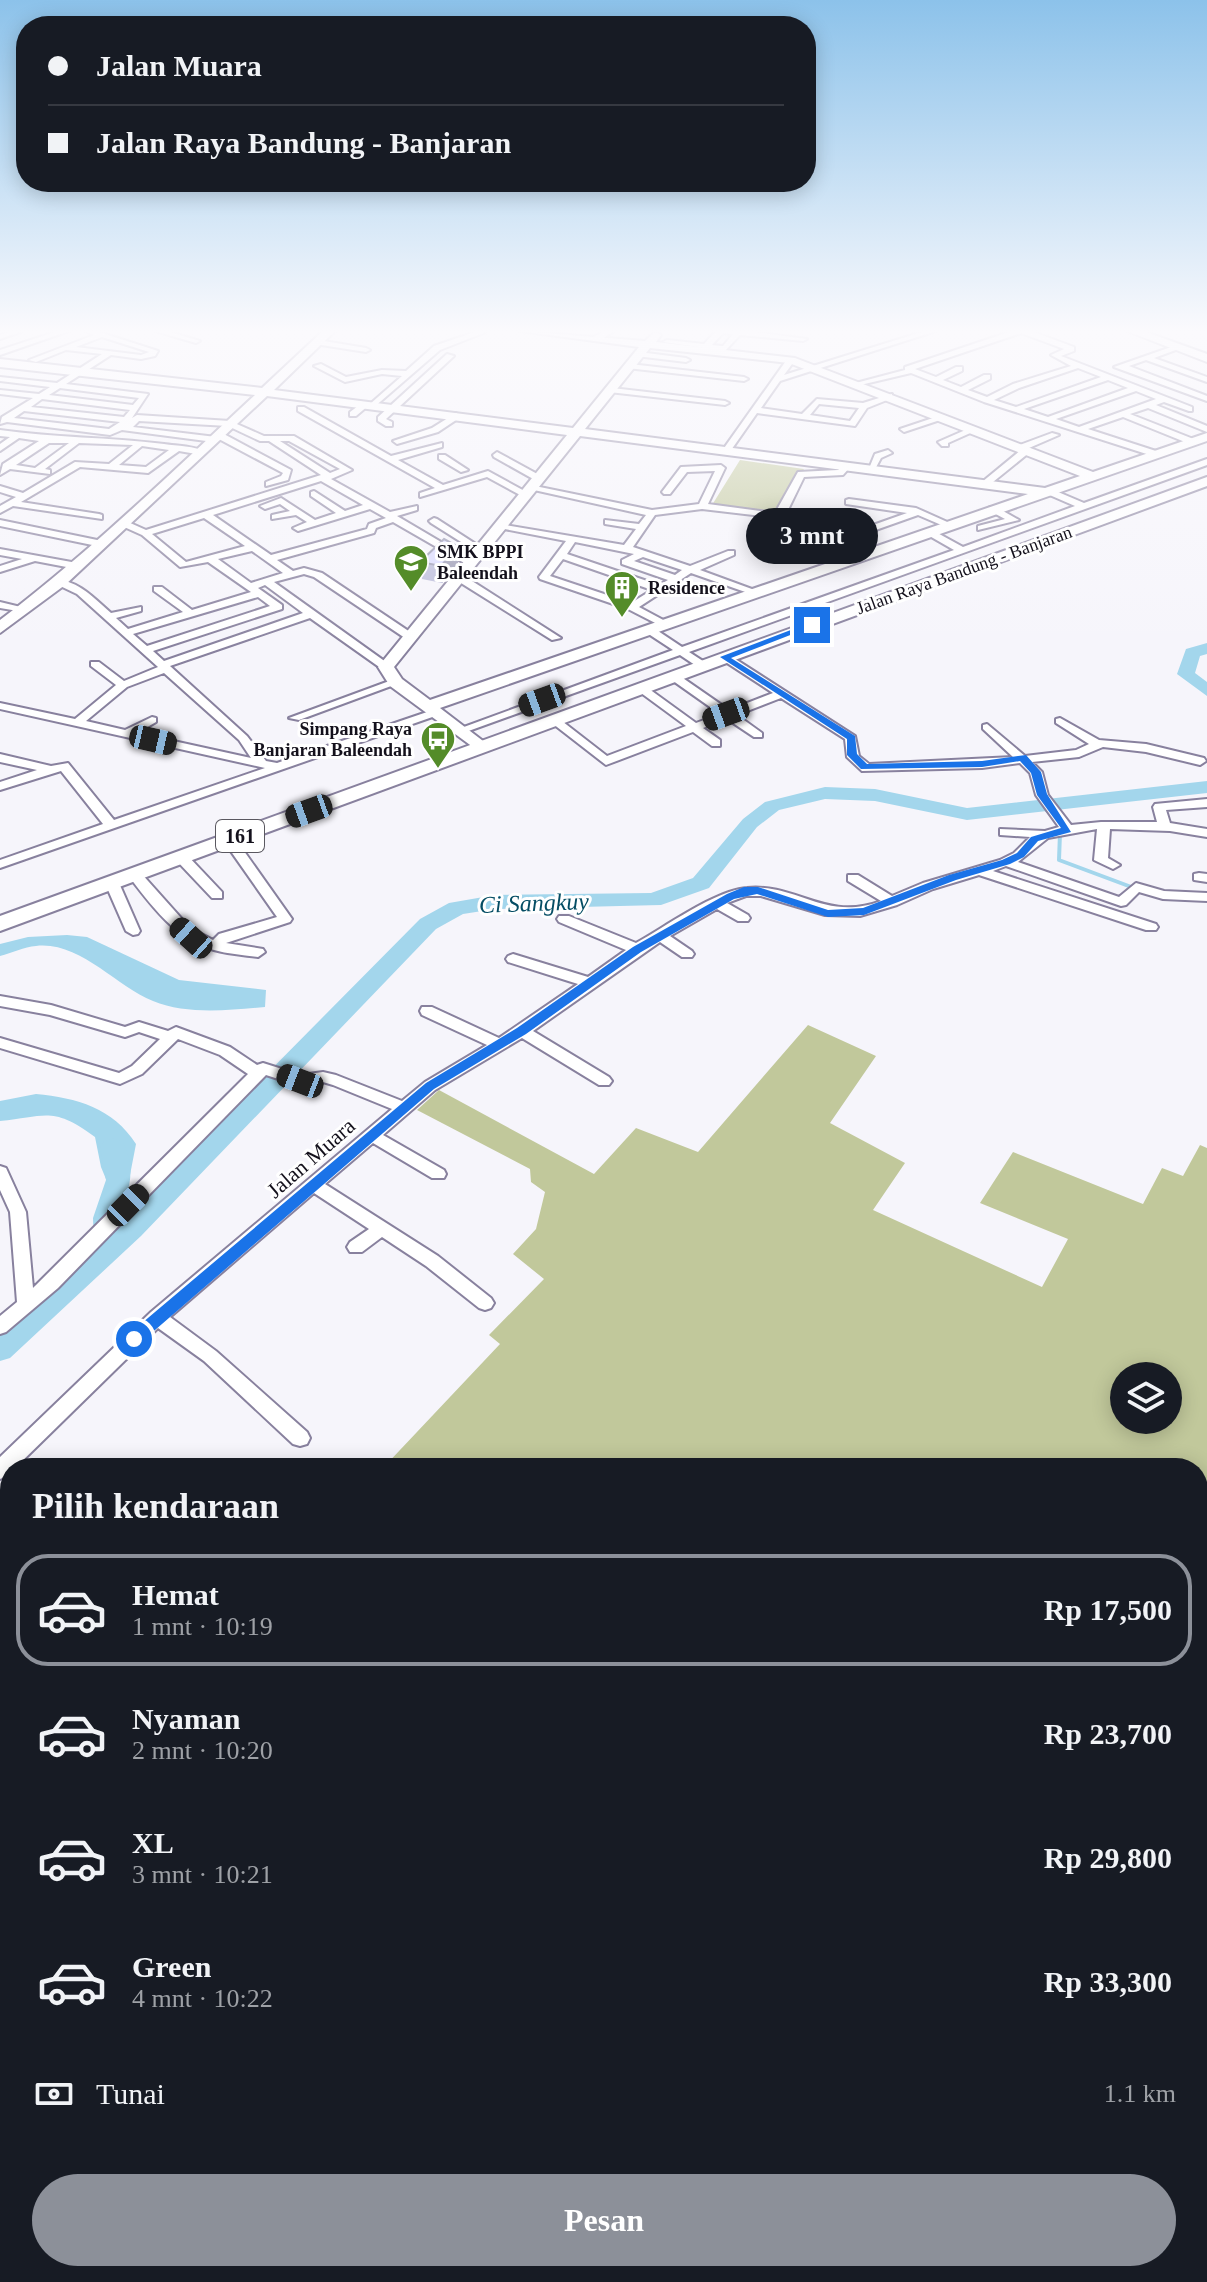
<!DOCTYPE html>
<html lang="id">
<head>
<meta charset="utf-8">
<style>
  :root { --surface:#171b24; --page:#20242c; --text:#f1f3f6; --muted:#9ea1a6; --line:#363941; --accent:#8c9099 }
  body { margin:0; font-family:Georgia,serif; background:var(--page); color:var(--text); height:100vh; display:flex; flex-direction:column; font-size:30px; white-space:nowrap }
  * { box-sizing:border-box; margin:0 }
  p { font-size:26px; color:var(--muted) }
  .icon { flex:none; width:44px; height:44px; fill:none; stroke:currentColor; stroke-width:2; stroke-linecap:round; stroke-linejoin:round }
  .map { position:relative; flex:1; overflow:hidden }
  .side { position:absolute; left:0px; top:1458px; width:1208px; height:824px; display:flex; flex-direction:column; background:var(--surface); border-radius:32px 32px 0 0; box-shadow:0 4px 20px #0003 }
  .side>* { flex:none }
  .hud { position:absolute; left:16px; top:16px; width:800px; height:176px; border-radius:32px; box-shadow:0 4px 20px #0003; display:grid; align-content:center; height:176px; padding:0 32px; background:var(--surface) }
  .buttons { position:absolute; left:1110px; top:1362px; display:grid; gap:16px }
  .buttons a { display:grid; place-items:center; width:72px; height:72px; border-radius:50%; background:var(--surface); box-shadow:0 4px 20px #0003; font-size:40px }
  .end { position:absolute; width:36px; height:36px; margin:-18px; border:10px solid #1a73e8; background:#fff; box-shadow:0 0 0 4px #fff }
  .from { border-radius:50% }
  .bubble { position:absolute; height:56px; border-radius:28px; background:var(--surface); box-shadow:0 4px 20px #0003; font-size:26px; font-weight:700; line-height:56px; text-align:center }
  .car { position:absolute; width:24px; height:48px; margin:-24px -12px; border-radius:10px; box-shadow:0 0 6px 2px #0007; background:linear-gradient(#222 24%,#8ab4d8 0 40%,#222 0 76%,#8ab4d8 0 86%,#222 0) }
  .hud b { display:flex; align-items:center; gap:28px; height:76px; font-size:30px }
  .hud b+b { border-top:2px solid var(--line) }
  .hud i { width:20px; height:20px; background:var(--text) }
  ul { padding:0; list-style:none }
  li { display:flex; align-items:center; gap:24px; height:112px; margin:0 16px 12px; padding:0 16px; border:4px solid transparent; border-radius:32px }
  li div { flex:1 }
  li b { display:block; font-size:30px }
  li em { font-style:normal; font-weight:700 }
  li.active { border-color:var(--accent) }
  li>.icon { width:72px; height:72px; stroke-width:1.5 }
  h2 { padding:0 32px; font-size:36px; line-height:96px }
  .pay { display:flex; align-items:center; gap:20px; height:88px; padding:0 32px; font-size:30px }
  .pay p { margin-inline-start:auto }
  .action { display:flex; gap:16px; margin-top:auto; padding:16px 32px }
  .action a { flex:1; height:92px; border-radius:48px; background:var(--accent); color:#fff; font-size:32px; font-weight:700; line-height:92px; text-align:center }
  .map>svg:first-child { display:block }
</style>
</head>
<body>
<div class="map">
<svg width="1207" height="2282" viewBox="0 0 1207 2282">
  <rect width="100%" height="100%" fill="#f6f5fb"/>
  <path fill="#c1c89b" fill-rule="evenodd" d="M740,460l64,9 -25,45 -67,-9z
    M808,1025l68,31 -46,67 75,40 -32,47 169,77 26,-48 -88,-36 33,-51 130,52 19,-36 21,8 17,-31 7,3v758l-9,-6v-432h-815l117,-124 -11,-9 55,-56 -31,-25 23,-25 9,-37 -14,-10 -1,-13 -113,-59 22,-20 155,84 42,-46 62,24zM1168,1376v44h-44v-44z
    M1198,2255l9,6 -3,21h-65l3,-10h56z
    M241,2272h284l13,10h-300z"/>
  <path fill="#a3d6ec" d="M67,935l20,2 92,43 87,10 -1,17c-36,3 -78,8 -112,-6 -38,-15 -73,-60 -117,-55 -12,1 -24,7 -36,10v-12l28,-7z
    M36,1094c41,4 77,14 100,50l-6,31 -22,9 -7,-17 -6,-30c-42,-31 -48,-21 -95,-16v-20z"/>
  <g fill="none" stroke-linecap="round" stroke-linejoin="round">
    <path stroke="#a3d6ec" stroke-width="3" d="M1042,806l10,10"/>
    <path stroke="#a3d6ec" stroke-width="4" d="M1060,833l-1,27 75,28"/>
    <path fill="#a3d6ec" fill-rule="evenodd" d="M1207,643v11l-7,2 -5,17 12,9v14l-30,-22 9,-25z
      M1207,781v12l-240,27 -92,-19 -50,-2 -46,11 -22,17 -48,61 -48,17 -166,4 -32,5 -27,15 -295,307 -131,122 -10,3v-30l94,-86 -1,-27 13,-38 -6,-32 4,-7 9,-3 9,3c17,31 4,50 -1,80l299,-302 29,-16 46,-8 156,-2 42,-15 50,-59 22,-17 60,-15 50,2 92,19z"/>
    <defs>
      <path id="street" d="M12,331h11l-23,8v-4z
        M58,331h11l-69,24v-5z
        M85,331h11l62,20 -3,5 -14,3 -30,-4 -45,29 82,10 -16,24 5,-3 93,6 34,15h30l58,34 -21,9 59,33 27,-6v4l-20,6 78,46 -9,2 -73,-42 -17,6 -2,5 -97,27 16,11 11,-3 18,5 91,61v4h-8l-91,-61 -10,-3 -30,8 116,83v4h-8l-72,-51 -140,48 77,70 19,25 11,2 156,-53h8v4l-441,154v-8l103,-36 -42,-53 -61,19v-8l37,-12 -37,-8v-8l51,12 17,-3 46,57 151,-52 -265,-59v-6l75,16 41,-34 -25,-19v-4h8l25,19 34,-14 -81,-73 -21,-10v-4c22,0 39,19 55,33l30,-6v4l-25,7 12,11 55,-17 -29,-21v-4h8l30,23 59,-18 -43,-30 -28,5 -38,-32 -20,-9v-4h6l18,8 175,-55 -52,-34h-9l-32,-15 -89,-5 -6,6 83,10v-4h6l69,37 -3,10 -22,6v-4l15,-6 2,-3 -66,-35 -3,4 -92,-12 -12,5 -103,-13 -7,2 2,-7 31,-19 -33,-4v-4l39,4 11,-7 -50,-6v-4l57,6 45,-29 -36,-4 -30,12 -7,-2 65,-25zM102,337l47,15 -8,3 -65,-8zM60,388l79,10 -6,7 -84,-10zM42,399l88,11 -6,7 -93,-10zM24,411l96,11 -11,7 -95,-11zM280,441h9l51,28 -10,4zM321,481l42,24 -18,6 -31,-20 -3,1v4l25,17 -21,7 -34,-22 -21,8 5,3 15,-5 10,7 -18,4v4l24,-4 11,7 -14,6 5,3 72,-22 16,9 -17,6 -2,5 -96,26 -58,-40zM204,518l41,28 -59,16 -34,-28zM252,551l31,22 -32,10 -33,-24zM265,585l38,28 -139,48 -11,-10 129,-42v-4l-24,-17zM258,597l12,9 -123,40 -14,-12zM164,673l75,67 12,18 -114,-25 19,-11v-4l-4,-1 -27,13 -39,-9 41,-34z
        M155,331h12l33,10 -4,2z
        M478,331l8,1 -46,18 -67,58 -3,-4 32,-28 -20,-2 -37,8 -31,-16 7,-2 25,13 36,-7 24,1 28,-25z
        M605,331h9l-15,10h-6v-4z
        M716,331h31l60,8 -4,2 -63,-6 -15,16 -62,-9 4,-2 37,4zM723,333l10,1 -10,12 -11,-1z
        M925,331h11l-156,50 -19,27 41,6 15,-15 46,4 29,-9v4l-25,10 -12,18 -98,-13 -28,40 -7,-2 66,-93 7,2 -11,15zM819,404l40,4 -9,13 -40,-6z
        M1012,331h19l43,16v4l-13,5 131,51v4h-3l-25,-9 -8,3 51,21v6l-59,-24 -18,6 66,26v4h-6l-67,-27 -35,12 71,23v4l-3,1 -172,-55 -73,-29 -55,13 -4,-2 53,-14v-3zM1021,333l43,16 -13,6 20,11 -58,18 -26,13 -19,-7 22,-11v-4h-6l-23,12 -18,-7 19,-9v-4h-6l-20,10 -21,-8zM1078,368l23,9 -85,30 -22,-7 25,-12zM1108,380l20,8 -80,29 -24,-8zM1136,391l20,8 -77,28 -23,-8z
        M318,340l48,8 4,2 -4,2 -51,-8z
        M1174,346l7,2 -27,10 53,19v5l-61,-22 -17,6 78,30v5l-93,-34z
        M639,352l47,6 4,2 -4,2 -50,-6z
        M447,354l7,2 -68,63 6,3v4h-6l-8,-5v-4z
        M630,364l114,13 4,2 -4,2 -117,-13z
        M612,388l113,13 4,2 -4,2 -116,-13z
        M362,403l7,2 -13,11h-6v-4z
        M298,407h6l87,49 51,-13v4l-44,13 45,25 45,-14 42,23 -8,2 -35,-19 -67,20v-4l15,-5 -137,-77z
        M456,413l4,3 -1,2 -21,14 -41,12 -4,-3 39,-13z
        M939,416l7,2 -42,14 -4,-3z
        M970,428l7,2 -29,13v3h-6l-4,-4z
        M0,430c54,8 109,7 164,14 13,2 31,2 42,8l-4,3 -23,-4 -31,22 -68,-6 -59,35 78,12 3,1v4l-89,-13 -13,7v-7l16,-9 -16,-5v-6l23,7 52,-31 34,2 24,-19 -54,-2 -34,26 5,1v4l-40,-5 -10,6 3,-11 36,-23 -20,-3 -19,13v-7l10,-7 -10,-1zM49,443h20l-34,25 -19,-3zM142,446l27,4 -23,17 -27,-2z
        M1052,433l7,2 -30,13 1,4 -42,34h-6v-4l39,-32h-4v-4z
        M888,450l4,3 -11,5 -7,13h-6l7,-17z
        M497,452l44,24 2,2 -8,2 -41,-23 -1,-2z
        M439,455h6l23,15 -7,2 -22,-13z
        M1207,459v6l-518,187 17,11v4h-8l-18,-12 -217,78 -10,-2 220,-81 -29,-19v-4h8l30,20 272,-97 -28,-16v-4h6l31,17 112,-41 -30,-13v-4h6l33,14z
        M847,463l4,3 -8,9 -39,2 -18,37 -7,4 -77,-9 -47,6 -22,32 57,19 38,-15h6v4l-34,15 60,22 -9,2 -60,-21 -52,34 28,15 1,2 -5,3 -35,-18 -88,-30 -1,-2 27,-36 -72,-14 5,-3 125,21 12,-16 -31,-5v-4l34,4 7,-9 -121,-27 5,-3 122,25 47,-6 16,-33 -28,1 -17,22h-6l-2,-2 19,-25 40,-2 4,3 -17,36 67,9 23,-41 40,-2zM575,542l59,12 -12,6v4l46,16 -9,5 -92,-31zM643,557l39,13 -7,5 -41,-14zM563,559l89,31 -21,13 -81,-27z
        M849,499l67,9 38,17 -8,2 -28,-12 -65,23 23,12v4l-3,1 -29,-13 -16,3v-4l8,-3 1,-4 8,1 62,-22 -61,-9v-4z
        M990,507h6l23,13 -41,10v-4l27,-7 -15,-8z
        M434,518l3,1 48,31 -8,2 -46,-29 -2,-2z
        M0,520l102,21 5,3 -5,3 -102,-21z
        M0,549l77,14 5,3 -5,3 -42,-8 -35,11v-6l22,-7 -22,-4z
        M457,573l4,1 100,64 -9,2 -99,-62 -1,-2z
        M0,602l29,7 -5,3 -24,-4z
        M721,655h8l126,81 4,20 10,8 144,-7 -30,-28v-4l4,-1 38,32 51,-6 13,-6 -33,-21v-4l4,-1 39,22 47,4 58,14 2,3 -6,4 -54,-13 -43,-5 -24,10 -47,5 10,10 6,23 23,30 30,-3h56l-4,-15 2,-3 52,-5v8l-41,3 4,13 37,6v8l-37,-6 -60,-2 -2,29 12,7 -7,4 -19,-9 3,-31 -49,9 -30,24 101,35 17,-14 28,8 43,2v8l-44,-2 -24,-7 -13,13 -5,1 -115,-40 -13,5 163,53 2,3 -2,3h-10l-167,-55 -46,14 -36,16 -37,11 -35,-1 -64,-19h-15l-19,7 21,12 2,3 -2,3h-10l-21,-12 -47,27 22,15 2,3 -2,3h-10l-22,-15 -127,89 76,46 3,4 -3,4h-10l-77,-47 -87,52 -52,45 61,35 2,4 -2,4h-12l-59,-35 -48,41 113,72 53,42 3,5 -3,5 -6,2 -6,-2 -53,-42 -44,-29 -20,15h-12l-3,-5 3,-5 19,-13 -55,-36 -144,124 46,34 91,81 3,6 -3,6 -7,2 -7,-2 -89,-83 -46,-33 -143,140h-5l-3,8 -7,3v-22l151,-145 241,-203 -59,-24 -10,-3 -23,4 -34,-11 -208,213 -52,44 -6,2v-18l17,-14 -7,-90 -10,-22v-24l6,2 20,44 7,76 215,-214 -28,-19 -42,-16 -36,35 -22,10 -120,-36v-10l119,35 13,-7 28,-27 -21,-7 -14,5 -75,-22 -50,-9v-10l51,9 74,22 14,-5 29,9 8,-4 54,20 27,18 6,-2 38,12 22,-3 13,3 66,26 23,-19 62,-37 -65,-30 -2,-4 2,-4h10l67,31 79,-54 -70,-22 -2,-3 2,-3 5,-2 75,23 38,-27 -67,-28 -2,-3 2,-3h10l67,27c29,-16 80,-53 111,-55 50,-5 78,34 134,13l-33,-20v-6h10l34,21 31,-13 77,-23 14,-7 16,-16 -30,-2v-6l45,2 14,-4 -23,-32 -6,-22 -10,-10 -38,5 -120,3 -15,-14 -2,-18 -64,-41 -44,17 25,18v4h-8l-27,-18 -24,9 17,12v6h-8l-19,-14 -87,33 -58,-45 10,-2 49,38 79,-30 -49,-36v-4h8l51,37 24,-9 -51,-36v-4h8l52,36 44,-17 -52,-34z
        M392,680l10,2 -103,38 -10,-2z
        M229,836l5,1 58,82 -2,3 -64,21 37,6 2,3 -7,5c-15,-2 -30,-3 -44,-7 -37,-9 -64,-46 -86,-75l2,-3h10l50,56 23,12 6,-6 58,-17 -54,-77z
        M182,854l5,1 35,37v6h-10l-35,-37v-6z
        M1199,873l8,1v8l-13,-2v-6z
        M112,879l7,4 21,48 -2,3 -5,1 -7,-4 -21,-48z
        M0,1737l10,5v25l-10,-5z
        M0,1811l10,5v85l-10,5v-29l8,-4 -8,-4v-23l7,-6 -7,-3z
        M0,1946l10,4v29l-10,-4z
        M10,2051v34l-10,5v-34z
        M907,2272h33l-4,10h-33z
        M993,2272h38l4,10h-38z"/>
      <path id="secondary" d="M323,331h12l-61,59 299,38 66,-81 -119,-16 125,10 10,-9 6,3 -5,7 139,16 298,114 114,-39v8l-767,267 47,36 3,4 -9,5 -91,-67 -12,-19 189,-232 -300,-39 -202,189 -65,48v-13c91,-69 172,-148 255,-225l-255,-28v-8l262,29zM650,348l139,15 291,113 -35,12 -460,-59zM580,436l448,58 -598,206 -28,-21 -8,-12z
        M1127,331h16l64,23v8z"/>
      <path id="primary" d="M1207,477v9l-1207,445v-15z"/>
    </defs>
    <use href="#street" stroke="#88819e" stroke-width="4"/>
    <use href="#secondary" stroke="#88819e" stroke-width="4"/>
    <use href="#primary" stroke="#88819e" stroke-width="4"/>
    <use href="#street" fill="#fff" fill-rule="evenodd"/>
    <use href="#secondary" fill="#fff" fill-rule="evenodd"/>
    <use href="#primary" fill="#fff" fill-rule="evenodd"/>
  </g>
  <path fill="#bbbcda" d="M420,562l38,1 -16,20 -20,-4z"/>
  <path fill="#9999b2" d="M457,546l1,17 -16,20 -1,-17z"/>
  <path fill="#dadbfe" stroke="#9999b2" stroke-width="2" d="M444,539l13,7 -16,20 -21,-4z"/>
  <linearGradient id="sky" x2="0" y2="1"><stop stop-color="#8cc2ea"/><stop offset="0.51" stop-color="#fbfafd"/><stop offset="1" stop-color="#fbfafd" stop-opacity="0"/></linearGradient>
  <rect width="1207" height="650" fill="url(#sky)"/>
  <path fill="#1a73e8" d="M809,623l7,2 -85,33 124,78 2,18 10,10 115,-3 44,-6 15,17 6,22 24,38 -33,9 -14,16 -14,7 -54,16 -92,35 -36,2 -71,-23 -23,5 -93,53 -115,82 -92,55 -294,254h-11v-9l297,-251 91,-55 116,-81 94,-53 17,-7h14l70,23 35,-2 86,-33 53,-15 15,-7 14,-16 30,-9 -24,-33 -6,-22 -11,-12 -38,6 -121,2 -14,-14v-16l-127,-82z"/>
  <defs>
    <symbol id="school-pin" viewBox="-11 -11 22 30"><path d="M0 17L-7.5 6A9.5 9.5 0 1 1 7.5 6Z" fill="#548c29" stroke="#fff"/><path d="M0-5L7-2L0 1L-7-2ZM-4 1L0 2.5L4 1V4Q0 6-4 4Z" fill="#fff"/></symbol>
    <symbol id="building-pin" viewBox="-11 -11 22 30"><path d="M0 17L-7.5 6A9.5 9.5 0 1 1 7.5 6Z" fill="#548c29" stroke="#fff"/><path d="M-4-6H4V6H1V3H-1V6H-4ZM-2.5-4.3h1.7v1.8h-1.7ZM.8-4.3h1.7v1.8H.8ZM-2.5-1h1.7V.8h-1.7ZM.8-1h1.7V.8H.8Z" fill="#fff"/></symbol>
    <symbol id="bus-pin" viewBox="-11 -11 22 30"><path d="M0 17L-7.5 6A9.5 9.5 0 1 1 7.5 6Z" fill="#548c29" stroke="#fff"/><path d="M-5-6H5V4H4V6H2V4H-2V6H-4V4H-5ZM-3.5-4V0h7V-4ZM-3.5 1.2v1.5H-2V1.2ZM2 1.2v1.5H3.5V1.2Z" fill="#fff"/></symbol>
  </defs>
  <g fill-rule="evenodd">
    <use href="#school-pin" x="391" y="542" width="40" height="54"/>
    <use href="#building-pin" x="602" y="568" width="40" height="54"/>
    <use href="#bus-pin" x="418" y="719" width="40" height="54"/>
  </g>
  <g text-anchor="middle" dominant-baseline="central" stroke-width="6" stroke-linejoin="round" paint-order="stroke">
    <g font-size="18" font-weight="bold" fill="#14111c" stroke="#fff" text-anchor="start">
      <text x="437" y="552">SMK BPPI<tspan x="437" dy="21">Baleendah</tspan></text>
      <text x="648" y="588">Residence</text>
      <text x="412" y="729" text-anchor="end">Simpang Raya<tspan x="412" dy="21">Banjaran Baleendah</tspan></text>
    </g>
    <g font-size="18" fill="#14111c" stroke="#fff">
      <text transform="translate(964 570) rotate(-20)">Jalan Raya Bandung - Banjaran</text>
    </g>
    <rect fill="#fff" stroke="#5a5860" stroke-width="2" x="216" y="820" width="48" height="32" rx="6"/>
    <g font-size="20" font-weight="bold" fill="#14111c">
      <text x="240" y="836">161</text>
    </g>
    <g font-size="22" fill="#14111c" stroke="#fff">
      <text transform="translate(311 1158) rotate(-41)">Jalan Muara</text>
    </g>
    <g font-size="24" font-style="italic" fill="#054d64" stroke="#fff">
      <text transform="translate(534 903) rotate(-2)">Ci Sangkuy</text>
    </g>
  </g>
</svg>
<div class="buttons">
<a><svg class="icon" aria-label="layers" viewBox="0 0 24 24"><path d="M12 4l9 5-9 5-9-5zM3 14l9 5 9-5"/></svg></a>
</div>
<i class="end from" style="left:134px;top:1339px"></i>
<i class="end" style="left:812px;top:625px"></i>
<div class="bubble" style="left:746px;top:508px;width:132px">3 mnt</div>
<i class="car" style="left:542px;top:700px;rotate:250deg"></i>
<i class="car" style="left:726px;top:714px;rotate:250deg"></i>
<i class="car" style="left:153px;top:740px;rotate:103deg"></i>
<i class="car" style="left:309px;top:811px;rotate:250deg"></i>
<i class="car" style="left:191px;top:938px;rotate:312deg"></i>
<i class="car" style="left:300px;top:1081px;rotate:291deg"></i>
<i class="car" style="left:128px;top:1205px;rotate:45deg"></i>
<div class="hud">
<b><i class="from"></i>Jalan Muara</b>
<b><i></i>Jalan Raya Bandung - Banjaran</b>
</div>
<section class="side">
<h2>Pilih kendaraan</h2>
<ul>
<li class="active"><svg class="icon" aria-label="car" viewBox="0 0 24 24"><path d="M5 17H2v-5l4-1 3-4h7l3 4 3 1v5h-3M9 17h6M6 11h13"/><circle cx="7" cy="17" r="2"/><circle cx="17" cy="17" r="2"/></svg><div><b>Hemat</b><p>1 mnt · 10:19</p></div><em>Rp 17,500</em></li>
<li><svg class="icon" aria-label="car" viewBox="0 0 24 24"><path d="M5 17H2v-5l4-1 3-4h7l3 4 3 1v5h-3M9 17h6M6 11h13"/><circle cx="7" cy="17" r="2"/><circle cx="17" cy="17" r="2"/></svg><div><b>Nyaman</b><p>2 mnt · 10:20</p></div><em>Rp 23,700</em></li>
<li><svg class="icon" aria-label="car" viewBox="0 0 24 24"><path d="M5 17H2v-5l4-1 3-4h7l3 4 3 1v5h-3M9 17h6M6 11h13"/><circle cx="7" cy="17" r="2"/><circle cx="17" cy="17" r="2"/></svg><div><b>XL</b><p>3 mnt · 10:21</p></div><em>Rp 29,800</em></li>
<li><svg class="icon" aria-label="car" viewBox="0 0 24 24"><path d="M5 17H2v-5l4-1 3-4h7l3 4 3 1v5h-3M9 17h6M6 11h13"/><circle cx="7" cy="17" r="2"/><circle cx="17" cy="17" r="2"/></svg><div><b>Green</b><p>4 mnt · 10:22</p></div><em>Rp 33,300</em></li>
</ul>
<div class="pay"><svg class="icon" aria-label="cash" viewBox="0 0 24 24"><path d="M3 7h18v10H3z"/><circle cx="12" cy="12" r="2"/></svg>Tunai<p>1.1 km</p></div>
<div class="action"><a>Pesan</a></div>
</section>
</div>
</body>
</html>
